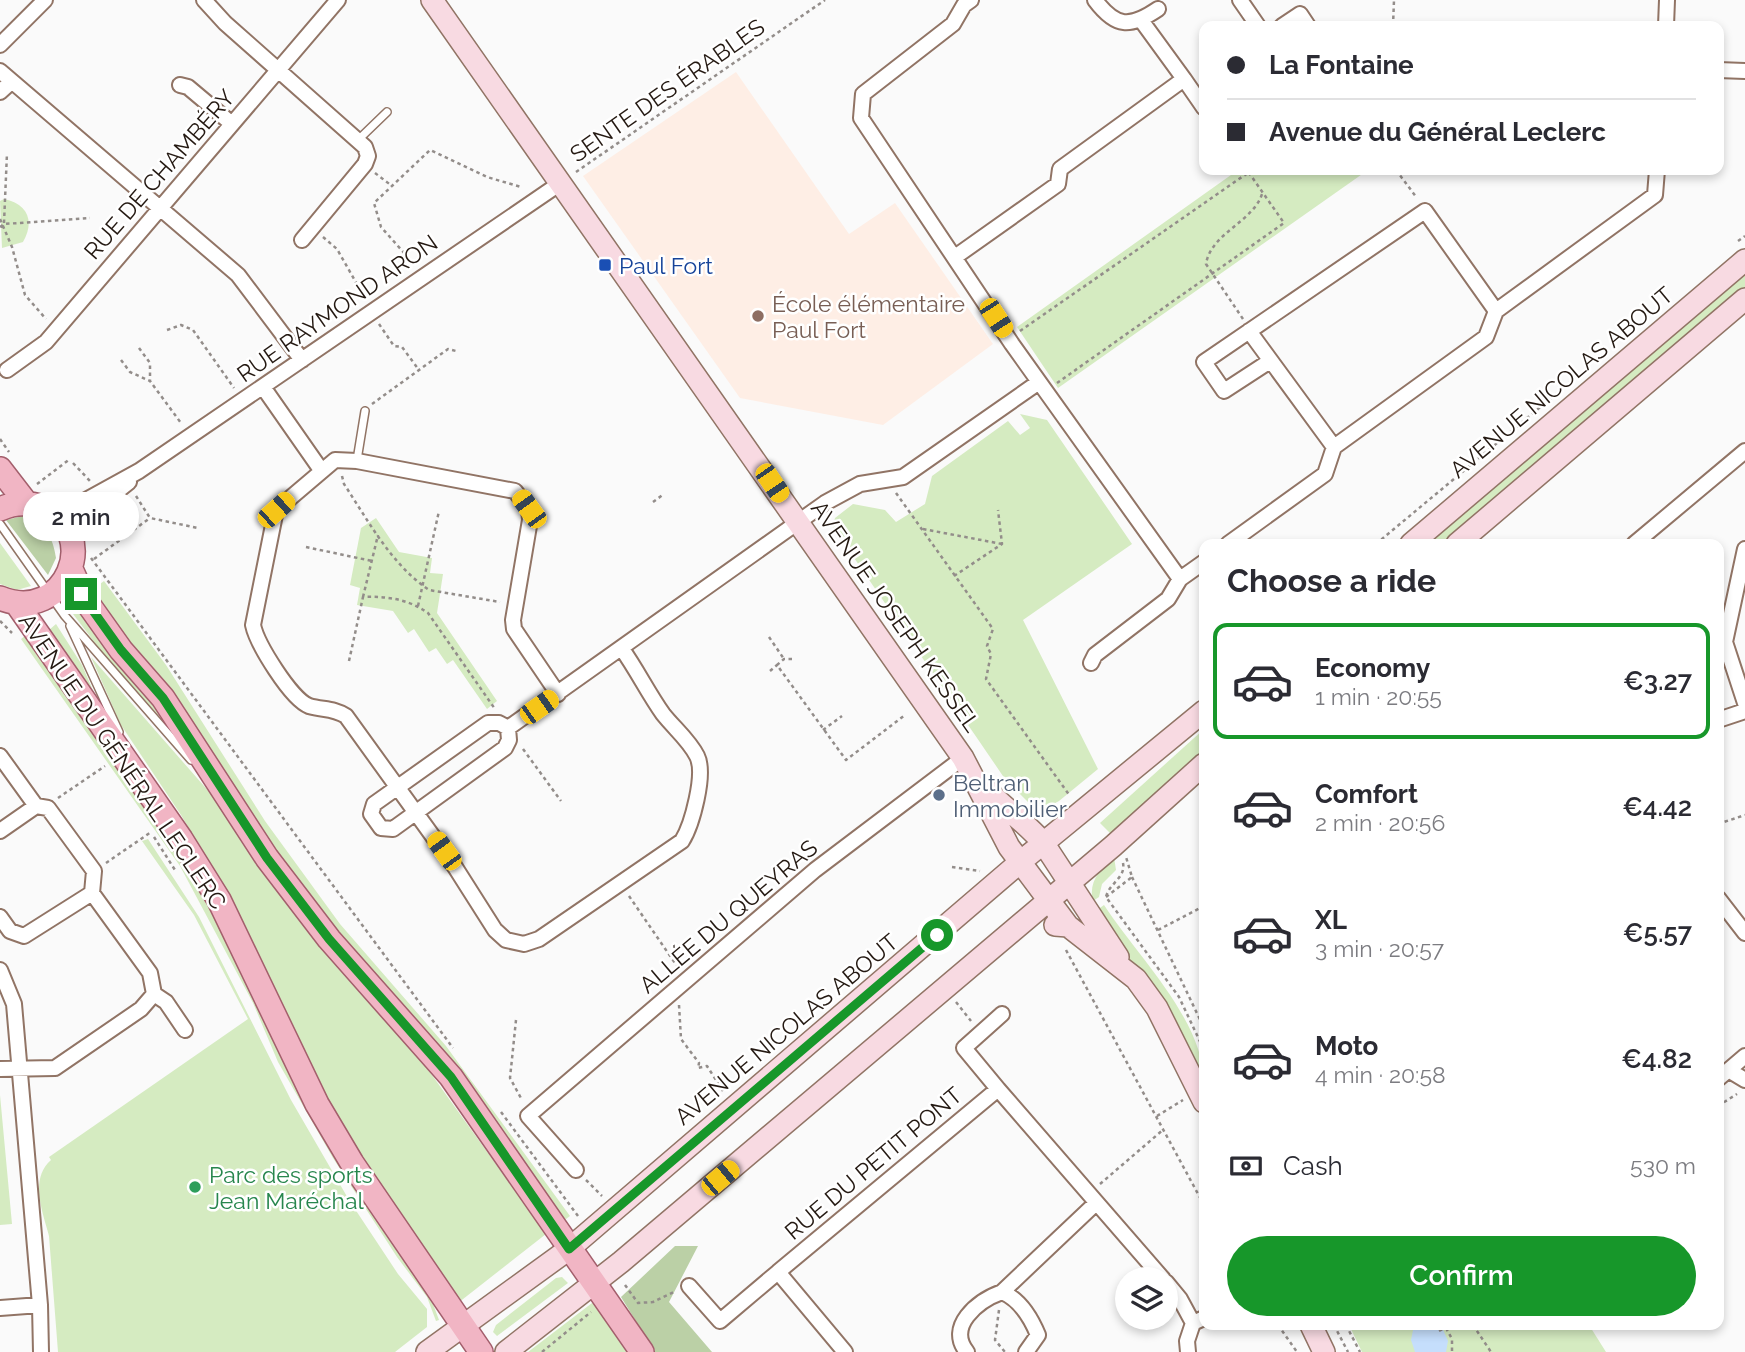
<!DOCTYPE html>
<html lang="en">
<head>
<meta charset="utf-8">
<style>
  :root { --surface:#fff; --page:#f2f2f3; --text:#2b2b33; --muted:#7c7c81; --line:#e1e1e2; --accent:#17972a }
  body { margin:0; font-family:Raleway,sans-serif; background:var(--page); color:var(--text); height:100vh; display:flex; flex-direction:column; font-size:26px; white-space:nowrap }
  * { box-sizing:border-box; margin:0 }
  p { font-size:23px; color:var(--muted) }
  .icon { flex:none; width:38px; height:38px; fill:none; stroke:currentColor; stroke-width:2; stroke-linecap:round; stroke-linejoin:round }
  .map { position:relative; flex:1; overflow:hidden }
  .details { position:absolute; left:1199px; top:539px; width:525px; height:791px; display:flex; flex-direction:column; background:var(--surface); border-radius:14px; box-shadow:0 4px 10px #0003 }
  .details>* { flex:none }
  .hud { position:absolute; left:1199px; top:21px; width:525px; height:154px; border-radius:14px; box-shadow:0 4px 10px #0003; display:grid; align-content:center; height:154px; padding:0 28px; background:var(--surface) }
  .buttons { position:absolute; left:1115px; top:1267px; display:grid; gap:14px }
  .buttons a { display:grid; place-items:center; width:63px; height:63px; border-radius:50%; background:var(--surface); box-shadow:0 4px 10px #0003; font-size:35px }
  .end { position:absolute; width:32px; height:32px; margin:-16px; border:9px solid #17972a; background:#fff; box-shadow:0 0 0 4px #fff }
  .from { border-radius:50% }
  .bubble { position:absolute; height:49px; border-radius:24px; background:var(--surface); box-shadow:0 4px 10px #0003; font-size:23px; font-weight:600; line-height:49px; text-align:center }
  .car { position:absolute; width:21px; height:42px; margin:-21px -10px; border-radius:9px; box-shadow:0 0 5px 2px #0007; background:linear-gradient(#f5c518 24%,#345 0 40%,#f5c518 0 76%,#345 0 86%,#f5c518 0) }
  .hud b { display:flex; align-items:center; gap:24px; height:66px; font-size:26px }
  .hud b+b { border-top:2px solid var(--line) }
  .hud i { width:18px; height:18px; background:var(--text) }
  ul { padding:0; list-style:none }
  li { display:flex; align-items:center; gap:21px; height:116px; margin:0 14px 10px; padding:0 14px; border:4px solid transparent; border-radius:14px }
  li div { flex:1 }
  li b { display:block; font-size:26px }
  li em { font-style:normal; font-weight:600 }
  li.on { border-color:var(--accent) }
  li>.icon { width:63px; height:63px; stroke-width:1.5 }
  h2 { padding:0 28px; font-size:32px; line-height:84px }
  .pay { display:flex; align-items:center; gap:18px; height:77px; padding:0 28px; font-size:26px }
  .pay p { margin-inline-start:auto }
  .button { display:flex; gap:14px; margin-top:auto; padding:14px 28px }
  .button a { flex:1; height:80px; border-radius:42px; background:var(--accent); color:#fff; font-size:28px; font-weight:600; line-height:80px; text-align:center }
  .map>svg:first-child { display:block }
</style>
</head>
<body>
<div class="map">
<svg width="1745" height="1352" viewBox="0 0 1745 1352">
  <rect width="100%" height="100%" fill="#fafafa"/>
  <path fill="#feeee5" d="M736,72l113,162 46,-31 98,141 -110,81 -143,-27 -157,-222z"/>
  <path fill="#d5ebc1" d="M1238,170h130l-310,218 -41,-61z
    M4,199c24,5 31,22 19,43l-21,6 -2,-47z
    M1745,272v15l-298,257h-25z
    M1020,414l27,6 85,124 -109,76 75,149 -39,32 -13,7 -17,-5 -24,-24 -172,-252 2,-9 18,-14 32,6 11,12 29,-18 7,-28 76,-55 12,14 10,-7z
    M376,518l23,34 33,6 -2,15 13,1 -6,39 60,88 -10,8 -34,-49 -6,4 -11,-16 -7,4 -15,-23 -6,4 -15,-22 -36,-6 3,-17 -10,-3 11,-57z
    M0,543l31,43 -14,4 -17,-6z
    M104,581l62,84 99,156 75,103 106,122 124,170 -4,3 -11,-4 -222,-280 -245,-342z
    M79,610l70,86 21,32 -65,-72 -32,-42z
    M56,624l26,41 28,65 -61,-100z
    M30,632l78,112 102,159 121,246 99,147 9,24 -3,1 -9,-24 -30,-40 -64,-99 -55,-96 -25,-59 -73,-137 -159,-227z
    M91,657l120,137 94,132 114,131 127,177 -88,69 -116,-167 -113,-240 -48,-81 -60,-90z
    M1204,729v25l-93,80 -11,-11z
    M148,839l51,78 92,183 58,100 49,74 29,35v18l-32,25h-337l-9,-116c-6,-23 -20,-57 2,-76l-2,-3 199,-138 -54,-104 -52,-74z
    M1114,857l2,13 -14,14 -3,13 -6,4c-5,-19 7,-32 21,-44z
    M1104,905c33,51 100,115 100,178l-107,-173z
    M0,1095l12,129 -12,1z
    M562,1277l6,6 -71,53 -4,-4 3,-7 60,-47z
    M596,1300l32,52h-100z
    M1349,1325h240l17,27h-244z"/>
  <path fill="#bbd0a6" d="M23,516c21,6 30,20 33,42l-8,17 -42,-55z
    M675,1246h23l-29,56 43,50h-57l-34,-55z"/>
  <path fill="#c5defc" d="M1414,1325h27l7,16 -2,11h-31l-4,-12z"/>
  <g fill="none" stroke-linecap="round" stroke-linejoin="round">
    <defs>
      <path id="lane" d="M359,139l28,-27
        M357,460l8,-49
        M0,524l65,92 126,144
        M70,626l49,106"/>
      <path id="street" d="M204,0l21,23 140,124 3,9 -3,8 -63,76
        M971,0l-7,5 -11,19 -90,70 -2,24 151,226 168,235 24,-17
        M1095,0c21,28 35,28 63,9
        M1240,0l18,26
        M1282,26l18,-12 8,12
        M1666,26l1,-26
        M0,45l45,-45
        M1718,70l27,1
        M0,71l238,204 64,85
        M1184,79l20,29
        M180,85l8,2 44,37
        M0,92l11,-10
        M955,257l103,-73 2,-15 124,-90 -43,-59
        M1249,331l85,116
        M1270,361l-46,30 -20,-29 221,-151 71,100
        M7,370l39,-28 292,-342
        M263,387l58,83
        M47,509h23l69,-38 423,-289
        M74,542l6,-21 49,-39
        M1228,544l97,-70 9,-27 152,-110 10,-26 159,-116 2,-25
        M1634,544l111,-93
        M1745,549l-20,93 20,61
        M1091,663l4,-8 73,-56 12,-20
        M558,694l-44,-65 -1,-9 17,-100 -1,-11 -14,-18 -158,-30 -22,-1 -59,50 -23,115c4,19 38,74 56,81 14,4 25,2 37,10l109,151 40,63 11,10 18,4 15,-5 143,-98c10,-16 24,-67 15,-85 -8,-16 -23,-28 -34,-42 -15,-21 -26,-44 -41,-65
        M1718,720l27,-9
        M488,723h11l9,5 1,12 -4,8 -112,81 -12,-1 -10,-14 3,-10z
        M508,728l317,-225 35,-19 43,-7 136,-95
        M0,756l36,50 12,2 46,63 -2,22 58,80 4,21 -13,15 -86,59 -55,1
        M0,831l36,-25
        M1718,898l27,35
        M0,917l10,14 14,5 68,-43
        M0,970l14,34 26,301 1,47
        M154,994l12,8 19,28
        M1730,1071l15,9
        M1718,1079l27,-23
        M998,1089l-34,-41 38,-34
        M576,1170l-48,-54 287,-246 148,-112
        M1166,1282l14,17 13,24
        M689,1286l31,35 58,-49
        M1002,1292c17,7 29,26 36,43l-12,17
        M0,1308l40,-3
        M845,1352l-67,-80 220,-183 165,190
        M967,1352c-21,-25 10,-51 35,-60l94,-89
        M1188,1352l-1,-11 6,-18 11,-5"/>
      <path id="secondary" d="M432,0l531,758 46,89 59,79
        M1411,544l334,-284
        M1457,544l288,-245
        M988,791c18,19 40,33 56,53l74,113
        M1055,925l13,1 68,53 21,29 47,94
        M1311,1325l13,27
        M427,1352l142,-103 450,-386 185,-152
        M506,1352l115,-90 492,-416 91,-82"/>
      <path id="primary" d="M0,469l27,35
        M0,509c13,-6 28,-7 42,-2 61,25 24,118 -42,91
        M71,569l13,29 37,52 42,48 104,160 62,81 122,138 191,275
        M17,604l164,235 38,61 98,204 35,59 129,189"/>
    </defs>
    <use href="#lane" stroke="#917465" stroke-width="10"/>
    <use href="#street" stroke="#917465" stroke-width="18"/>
    <use href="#secondary" stroke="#917465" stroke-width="24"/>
    <use href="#primary" stroke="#a35f6c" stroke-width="26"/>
    <path stroke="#938d8a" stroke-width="2.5" stroke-dasharray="3.5 3.5" stroke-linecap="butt" d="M1393,26l1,-26
      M1396,170l21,28
      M576,172l249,-172
      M375,173l17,13
      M0,219l12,28 13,48 21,24
      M4,223l3,-70
      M0,227l4,-3 86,-6
      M323,237l14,12 29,51
      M1738,241l7,-5
      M414,264l-33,-37 -7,-24 56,-53 57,27 34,10
      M1243,319l-37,-55c5,-31 47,-42 56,-70
      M379,324l15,22 8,1 17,23
      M167,330l14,-5 12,5 41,58
      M1020,331l232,-161
      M139,348l11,15v18
      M121,360l9,12 20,9 31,42
      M1057,383l227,-160 -37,-53
      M372,404l76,-55 8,2
      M0,439l9,13
      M73,463l17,18
      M342,476l2,8c25,38 47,80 85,106l71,12
      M37,484l33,-25
      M896,493l97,136 -6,17 4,8 -5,25 84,117
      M136,496l14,22 48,10
      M653,502l11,-8
      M923,529l79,15
      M1376,544l199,-166
      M306,547l66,14
      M91,558l362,490
      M94,559l56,-41
      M954,576l48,-32 -4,-34
      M363,597l15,-62
      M418,606l21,-95
      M0,621l12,12
      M769,637l15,22
      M792,659h-8l-7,6 69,95 59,-45
      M349,661l14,-64c24,-1 45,2 65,16l67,96
      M770,671l7,-6
      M823,730l19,-14
      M523,749l38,52
      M58,798l47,-32
      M1718,824l27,-9
      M154,837l21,33
      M106,863l45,-31
      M1123,863c3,15 -14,20 -17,34l73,100 25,53
      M952,867l28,4
      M1132,877l72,151
      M629,896l50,73
      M1106,897l26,-20 -6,-20
      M1158,930l46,-24
      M1066,950l138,255
      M956,1002l15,19
      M679,1005l2,34 18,24 -1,5 9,-2 16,25
      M516,1020l-6,58 12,22
      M1718,1106l19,-12
      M501,1112l77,104
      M1157,1116l26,-16
      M586,1180l16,16
      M1100,1184l64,-55
      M625,1285l13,18 15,-1 23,-11
      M999,1310l-4,30 10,12
      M1278,1325l19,27
      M1334,1325l14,27
      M1346,1325l14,27
      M1473,1325l18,27
      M1446,1328l6,11v13
      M1439,1331l12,-6
      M542,1352l49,-40"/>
    <use href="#lane" stroke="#fff" stroke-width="7"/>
    <use href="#street" stroke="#fff" stroke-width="14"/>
    <use href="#secondary" stroke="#f8dae2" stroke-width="21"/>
    <use href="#primary" stroke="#f1b5c4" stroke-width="23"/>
  </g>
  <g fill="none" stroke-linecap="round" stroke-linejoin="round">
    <path stroke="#17972a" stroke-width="9" d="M81,594l40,56 42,48 104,160 62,81 122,138 118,172 368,-314"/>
  </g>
  <rect fill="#1a4fb4" stroke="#fff" stroke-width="2.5" x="598" y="258" width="14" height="14" rx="3.5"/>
  <circle fill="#8d6e63" stroke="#fff" stroke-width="2.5" cx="758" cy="316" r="7"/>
  <circle fill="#5c6f8a" stroke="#fff" stroke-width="2.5" cx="939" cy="795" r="7"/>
  <circle fill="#2e9e5b" stroke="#fff" stroke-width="2.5" cx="195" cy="1187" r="7"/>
  <g text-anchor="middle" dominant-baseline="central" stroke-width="5" stroke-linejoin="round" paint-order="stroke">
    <g font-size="23" fill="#241912" stroke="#fff">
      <text transform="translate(667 90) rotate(-35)">SENTE DES ÉRABLES</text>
      <text transform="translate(159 174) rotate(-49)">RUE DE CHAMBÉRY</text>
      <text transform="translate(337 308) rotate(-35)">RUE RAYMOND ARON</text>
      <text transform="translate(1561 382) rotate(-40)">AVENUE NICOLAS ABOUT</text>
      <text transform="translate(896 616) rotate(55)">AVENUE JOSEPH KESSEL</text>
      <text transform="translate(123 761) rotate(56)">AVENUE DU GÉNÉRAL LECLERC</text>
      <text transform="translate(728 916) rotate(-40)">ALLÉE DU QUEYRAS</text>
      <text transform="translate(786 1029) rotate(-40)">AVENUE NICOLAS ABOUT</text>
      <text transform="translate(873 1163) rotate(-40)">RUE DU PETIT PONT</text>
    </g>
    <g font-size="23" fill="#164399" stroke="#fff" text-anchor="start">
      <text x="619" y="265">Paul Fort</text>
    </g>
    <g font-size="23" fill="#785e54" stroke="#fff" text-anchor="start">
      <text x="772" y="303">École élémentaire<tspan x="772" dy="26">Paul Fort</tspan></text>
    </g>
    <g font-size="23" fill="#4e5e75" stroke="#fff" text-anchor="start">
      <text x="953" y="782">Beltran<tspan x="953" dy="26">Immobilier</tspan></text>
    </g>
    <g font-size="23" fill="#27864d" stroke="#fff" text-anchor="start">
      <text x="209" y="1174">Parc des sports<tspan x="209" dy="26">Jean Maréchal</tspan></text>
    </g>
  </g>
</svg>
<div class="buttons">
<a><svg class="icon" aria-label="layers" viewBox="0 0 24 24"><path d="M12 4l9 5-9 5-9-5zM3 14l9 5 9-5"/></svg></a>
</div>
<i class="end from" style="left:937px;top:935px"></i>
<i class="end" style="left:81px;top:594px"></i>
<div class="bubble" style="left:23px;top:492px;width:116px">2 min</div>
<i class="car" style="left:996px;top:318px;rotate:147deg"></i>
<i class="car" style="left:772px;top:483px;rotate:146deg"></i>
<i class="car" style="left:529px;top:509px;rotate:324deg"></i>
<i class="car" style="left:276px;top:510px;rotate:48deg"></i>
<i class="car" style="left:539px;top:707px;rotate:55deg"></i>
<i class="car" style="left:444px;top:851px;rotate:324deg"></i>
<i class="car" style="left:720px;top:1178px;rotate:50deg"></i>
<div class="hud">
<b><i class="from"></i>La Fontaine</b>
<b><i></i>Avenue du Général Leclerc</b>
</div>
<section class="details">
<h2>Choose a ride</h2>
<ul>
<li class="on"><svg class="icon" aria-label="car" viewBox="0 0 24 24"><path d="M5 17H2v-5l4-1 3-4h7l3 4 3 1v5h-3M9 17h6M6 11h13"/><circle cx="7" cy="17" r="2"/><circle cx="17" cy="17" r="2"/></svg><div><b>Economy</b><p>1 min · 20:55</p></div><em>€3.27</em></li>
<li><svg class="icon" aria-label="car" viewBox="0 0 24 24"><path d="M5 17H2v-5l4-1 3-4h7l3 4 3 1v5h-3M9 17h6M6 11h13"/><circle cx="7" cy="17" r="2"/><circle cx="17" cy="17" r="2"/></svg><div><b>Comfort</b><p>2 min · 20:56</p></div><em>€4.42</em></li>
<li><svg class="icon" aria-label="car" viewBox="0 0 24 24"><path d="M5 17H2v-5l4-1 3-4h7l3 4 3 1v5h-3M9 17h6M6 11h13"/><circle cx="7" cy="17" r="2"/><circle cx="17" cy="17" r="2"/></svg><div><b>XL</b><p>3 min · 20:57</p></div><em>€5.57</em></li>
<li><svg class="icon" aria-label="car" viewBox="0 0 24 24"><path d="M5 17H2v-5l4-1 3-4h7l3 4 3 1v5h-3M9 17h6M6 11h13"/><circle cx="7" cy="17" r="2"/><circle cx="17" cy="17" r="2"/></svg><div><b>Moto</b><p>4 min · 20:58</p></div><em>€4.82</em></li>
</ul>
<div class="pay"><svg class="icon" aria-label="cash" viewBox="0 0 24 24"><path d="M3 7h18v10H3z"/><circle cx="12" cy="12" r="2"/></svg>Cash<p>530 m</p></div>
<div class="button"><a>Confirm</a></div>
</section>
</div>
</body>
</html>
